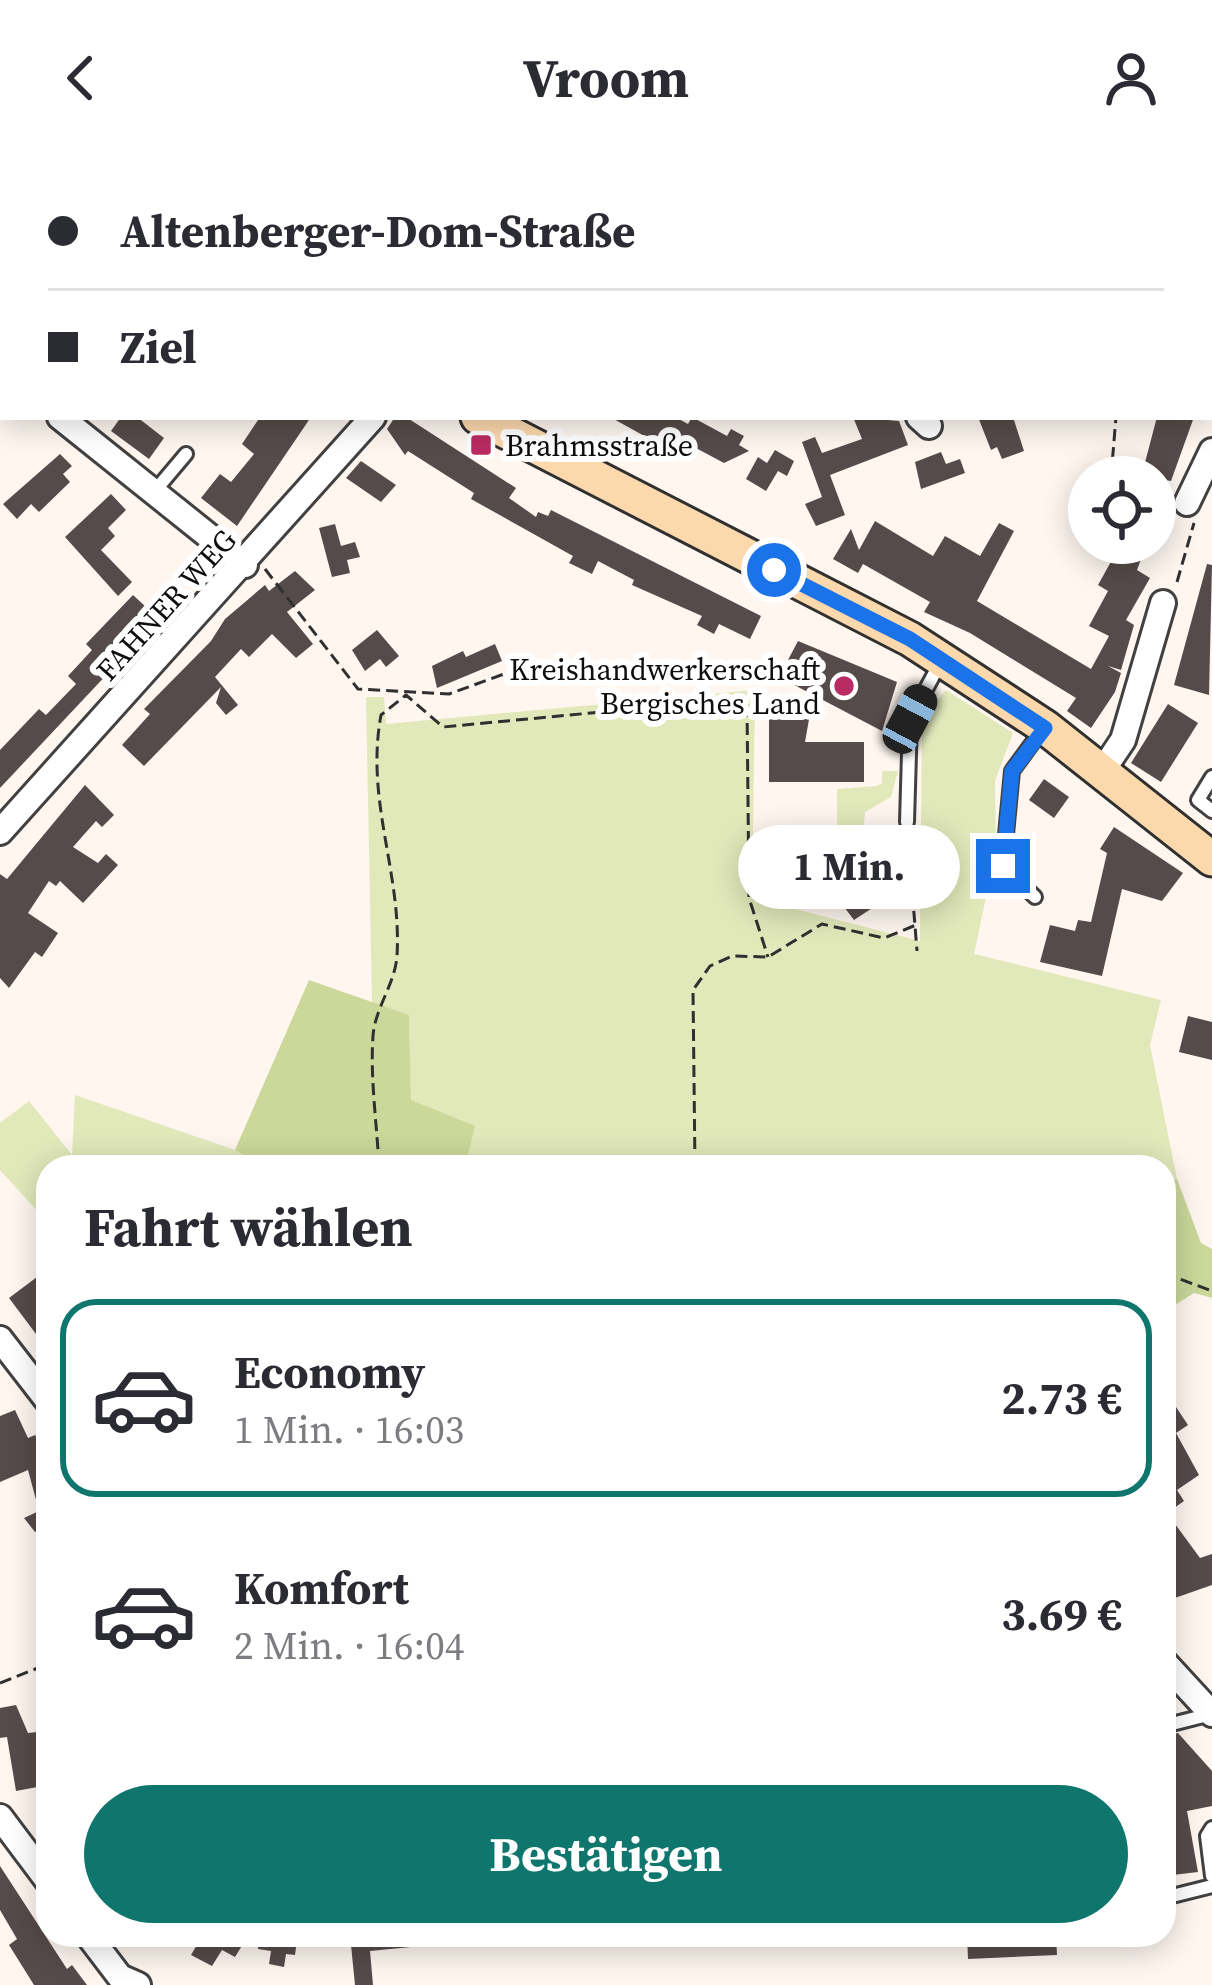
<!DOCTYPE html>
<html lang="de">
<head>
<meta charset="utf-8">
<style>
  :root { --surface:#fff; --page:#f7f7f7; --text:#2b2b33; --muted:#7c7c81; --line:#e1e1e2; --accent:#0f766e }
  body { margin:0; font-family:"Source Serif 4",serif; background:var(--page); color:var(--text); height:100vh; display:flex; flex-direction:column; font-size:45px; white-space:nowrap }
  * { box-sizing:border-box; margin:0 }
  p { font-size:39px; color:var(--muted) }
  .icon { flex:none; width:66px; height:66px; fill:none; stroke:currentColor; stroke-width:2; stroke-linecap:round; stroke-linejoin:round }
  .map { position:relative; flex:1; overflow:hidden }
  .side { position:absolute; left:36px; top:999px; width:1140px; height:792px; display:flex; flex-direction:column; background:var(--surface); border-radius:36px; box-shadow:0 6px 30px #0003 }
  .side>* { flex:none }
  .guide { position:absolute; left:0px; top:0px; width:1212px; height:264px; box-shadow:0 6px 30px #0003; display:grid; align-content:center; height:264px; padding:0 48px; background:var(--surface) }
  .fabs { position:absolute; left:1068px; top:300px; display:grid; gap:24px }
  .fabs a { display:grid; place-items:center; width:108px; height:108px; border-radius:50%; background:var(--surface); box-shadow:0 6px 30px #0003; font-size:60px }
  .end { position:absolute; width:54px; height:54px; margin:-27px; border:15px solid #1a73e8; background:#fff; box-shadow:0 0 0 6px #fff }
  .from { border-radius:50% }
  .bubble { position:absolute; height:84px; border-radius:42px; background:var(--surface); box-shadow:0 6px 30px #0003; font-size:39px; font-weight:700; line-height:84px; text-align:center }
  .car { position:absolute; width:36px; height:72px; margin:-36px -18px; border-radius:15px; box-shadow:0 0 9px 3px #0007; background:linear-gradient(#222 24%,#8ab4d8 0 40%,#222 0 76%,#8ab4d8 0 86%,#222 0) }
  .guide b { display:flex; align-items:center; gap:42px; height:114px; font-size:45px }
  .guide b+b { border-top:3px solid var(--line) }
  .guide i { width:30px; height:30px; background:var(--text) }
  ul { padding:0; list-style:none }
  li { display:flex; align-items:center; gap:36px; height:198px; margin:0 24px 18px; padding:0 24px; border:6px solid transparent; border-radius:36px }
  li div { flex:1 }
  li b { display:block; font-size:45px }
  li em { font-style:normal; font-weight:700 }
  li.current { border-color:var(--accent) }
  li>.icon { width:108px; height:108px; stroke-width:1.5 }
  h2 { padding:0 48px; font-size:54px; line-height:144px }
  .action { display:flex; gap:24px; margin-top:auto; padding:24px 48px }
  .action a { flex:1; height:138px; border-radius:72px; background:var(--accent); color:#fff; font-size:48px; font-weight:700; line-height:138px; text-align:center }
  header { display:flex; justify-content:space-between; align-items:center; height:156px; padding:0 48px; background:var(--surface); font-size:54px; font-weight:700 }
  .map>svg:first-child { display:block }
</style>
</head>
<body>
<header><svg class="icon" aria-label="back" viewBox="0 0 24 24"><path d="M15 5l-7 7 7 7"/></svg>Vroom<svg class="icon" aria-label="person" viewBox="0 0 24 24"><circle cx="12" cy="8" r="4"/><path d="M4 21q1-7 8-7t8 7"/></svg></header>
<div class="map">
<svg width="1212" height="1829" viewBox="0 0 1212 1829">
  <rect width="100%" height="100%" fill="#fef6ef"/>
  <path fill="#e1e8ba" d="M755,534l-3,208 168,43 2,-224 24,-27 67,43 -18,48 1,69 -22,104 187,46 -11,45 27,134 -13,6v-18h-699l9,-41 -63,-25 -2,-86 -37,-12 -6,-306h18l2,27z
    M882,615h16l-7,26 -26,15 -1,12 -9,9 -18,1v-45l40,-3 5,-3z
    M75,939l160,55 28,17h-215v56l-48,-53v-47l29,-22 43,54z"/>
  <path fill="#cbd89a" d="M309,824l100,35 2,85 64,26 -10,41h-202l-28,-17z
    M1177,1023l24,64 11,6v49l-18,-5 -30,19v-127z"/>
  <path fill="#564b4b" d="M121,261h16l27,21 -15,21 -38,-28z
    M260,261h51l-74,109 -36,-28 19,-24 11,8 23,-28 -12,-10z
    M395,261h11l110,71 -7,10 27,19 2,-5 10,4 3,-6 210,106 -11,23 -31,-15 -5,10 -17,-9 5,-9 -70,-31 2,-5 -36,-19 -6,13 -23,-11 4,-7 -102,-57 3,-6 -66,-42 -3,4 -18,-26z
    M610,261h65l13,7 4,-7 35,19 4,-7 13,7 -5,9 10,6 -25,12 -45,-24 -22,4z
    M853,261l46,4 9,24 -78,30 15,40 -29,11 -11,-22 17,-7 -20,-55 13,-5 7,16 40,-14z
    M978,261h35l11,34 -22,8 -5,-12 -6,3z
    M1157,261h37l-23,64 -25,-4 -3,-7z
    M775,294l19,11 -7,15 -9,-5 -12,20 -20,-12 12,-22 9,6z
    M941,296l5,12 14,-5 5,14 -44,16 -6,-27z
    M60,298l12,12 -9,8 7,8 -31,30 -8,-8 -14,15 -14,-15z
    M361,305l35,24 -15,17 -35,-24z
    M111,338l15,16 -18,18 7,8 -14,14 31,32 -14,14 -53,-59z
    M875,365l58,35 12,-20 35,20 19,-33 15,8 -37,70 114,68 18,-33 -20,-10 19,-35 -10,-6 15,-27 -27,-15h61l-10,27 13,8 -24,42 8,5 -13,45 -13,-4 13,7 -6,19 -24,36 -24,-17 9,-13 -106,-65 -46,-21 6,-10 -67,-38 -5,9 -25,-14 18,-30 8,21z
    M335,368l6,22 14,-4 5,15 -13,3 3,13 -18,4 -13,-49z
    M1207,408l5,1 -3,130 -35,-10z
    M295,415l20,19 -28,22 26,32 -17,14 -24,-24 -23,23 -8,-8 -26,28 23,28 -12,10 -10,-12 5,-16 -77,79 -22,-21 28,-31 -6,-5 67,-68 14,-22 40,-34 4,6z
    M133,439l26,24 -159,169v-38l39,-41 7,6 30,-31 -8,-8 24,-26 -6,-6z
    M377,474l22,26 -13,11 -6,-8 -15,12 -13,-21z
    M798,485l99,41 -15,49 -103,-54z
    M495,488l7,17 -65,27 -5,-22 31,-15 3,6z
    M1168,548l30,19 -37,59 -30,-19z
    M769,552h42l-6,34h59v40h-95z
    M1044,623l25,18 -15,21 -25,-18z
    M85,629l29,30 -12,12 -6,-6 -23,26 25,16 8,-9 12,11 -35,38 -23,-22 -4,5 -7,-5 -21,32 30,20 -16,24 -7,-5 -26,36 -9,-10v-104l7,5z
    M1114,671l69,46 -21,28 -40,-12 -20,87 -62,-14 10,-37 25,6 3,-11 13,2 16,-69 -7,-4z
    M835,690l27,13 27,38 -35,23 -13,-17 -28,-13h-21l-5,-42z
    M1188,860l24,6v38l-33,-8z
    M37,1121l11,14v59l-39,-52z
    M1174,1248l14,21 -12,8 23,42 -22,15 7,11 -17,12 33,45 12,-4v31l-40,14 -8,-22v-167z
    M15,1254l13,28 7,-3 13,24v68l-13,5 -11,-14 15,-7 -11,-41 -28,12v-66z
    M16,1549l12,28 9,-1 11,53 -32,6 -9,-54 -7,1v-30z
    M1178,1577l34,38v35l-25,5 11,61 -34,4v-140z
    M0,1710l67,103 5,-4 15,20h-53l-25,-40 8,-6 -17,-29z
    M196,1779h34l13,9 -8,13 -13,-7 -10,16 -21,-11 10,-17z
    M260,1779h29l8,5 -2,15 -9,-1 -2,13 -15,-3 2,-13 -13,-2z
    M350,1779h70l1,11 -51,5 3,34h-18z
    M967,1779h89l1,20 -89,4z"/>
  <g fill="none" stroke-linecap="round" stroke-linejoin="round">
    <defs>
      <path id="lane" d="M194,3l1,-3
        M154,336l32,-38
        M1212,621l-14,23 14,11
        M907,666l3,-103 30,-56
        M1035,741l-32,-31 9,-95 30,-41
        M1164,1570l47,-12
        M1212,1672l-5,8 5,40
        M1164,1742l48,-12"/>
      <path id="street" d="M652,0l6,3
        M1032,0l4,3
        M0,215l3,2
        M60,261l185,148
        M919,261l10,9
        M1187,347l25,-52
        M1103,614l20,-30 40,-137
        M0,676l373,-415
        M0,1183l48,62
        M1164,1506l48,52
        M0,1661l48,64
        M88,1779l32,42 18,8"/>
      <path id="secondary" d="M76,0l5,3
        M478,261l432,222 135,88 167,132"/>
    </defs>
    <use href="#lane" stroke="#414141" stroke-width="18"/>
    <use href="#street" stroke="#414141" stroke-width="30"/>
    <use href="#secondary" stroke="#303030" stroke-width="39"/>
    <path stroke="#303030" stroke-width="3" stroke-dasharray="12 6" stroke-linecap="butt" d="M0,144h3
      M1209,156l3,1
      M1111,321l5,-60
      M265,413l93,120 91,5 55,-20
      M1177,426l17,-59
      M908,683l9,112
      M379,1011c-2,-43 -9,-88 -6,-131 2,-28 22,-52 24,-80 5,-83 -32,-155 -16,-241l25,-20 37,32 296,-28 8,6 2,193 19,59
      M695,1011l-2,-177 17,-24 22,-10 36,1 54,-33 62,14 32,-13
      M1164,1117l48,18
      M0,1527l48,-19"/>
    <use href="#lane" stroke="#fff" stroke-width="12"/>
    <use href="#street" stroke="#fff" stroke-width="24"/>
    <use href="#secondary" stroke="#fcd8ad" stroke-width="33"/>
  </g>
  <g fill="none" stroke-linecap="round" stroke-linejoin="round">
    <path stroke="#1a73e8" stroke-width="15" d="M774,414l136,69 135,89 -33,43 -9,95"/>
  </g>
  <g fill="#b92b63" stroke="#fff" stroke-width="4.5">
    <rect x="469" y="277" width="24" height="24" rx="6"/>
    <circle cx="844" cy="530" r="12"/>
  </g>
  <g text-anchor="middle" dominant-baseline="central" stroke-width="12" stroke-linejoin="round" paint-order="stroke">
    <g font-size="30" fill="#0e0e0e" stroke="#fff" text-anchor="start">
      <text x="505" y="289">Brahmsstraße</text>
      <text x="820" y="513" text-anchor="end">Kreishandwerkerschaft<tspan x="820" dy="34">Bergisches Land</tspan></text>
    </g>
    <g font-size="30" fill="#0e0e0e" stroke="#fff">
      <text transform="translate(166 449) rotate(-48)">FAHNER WEG</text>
    </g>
  </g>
</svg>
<div class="fabs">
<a><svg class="icon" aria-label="locate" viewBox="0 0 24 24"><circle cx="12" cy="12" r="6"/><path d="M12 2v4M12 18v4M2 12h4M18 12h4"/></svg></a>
</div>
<i class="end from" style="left:774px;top:414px"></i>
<i class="end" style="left:1003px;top:710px"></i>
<div class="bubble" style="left:738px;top:669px;width:222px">1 Min.</div>
<i class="car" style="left:910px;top:563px;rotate:28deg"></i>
<div class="guide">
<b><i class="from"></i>Altenberger-Dom-Straße</b>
<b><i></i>Ziel</b>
</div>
<section class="side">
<h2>Fahrt wählen</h2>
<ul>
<li class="current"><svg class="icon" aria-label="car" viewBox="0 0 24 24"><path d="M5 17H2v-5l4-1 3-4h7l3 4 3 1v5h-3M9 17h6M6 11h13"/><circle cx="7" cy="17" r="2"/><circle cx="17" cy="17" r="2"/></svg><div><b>Economy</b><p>1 Min. · 16:03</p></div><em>2.73 €</em></li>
<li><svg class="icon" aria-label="car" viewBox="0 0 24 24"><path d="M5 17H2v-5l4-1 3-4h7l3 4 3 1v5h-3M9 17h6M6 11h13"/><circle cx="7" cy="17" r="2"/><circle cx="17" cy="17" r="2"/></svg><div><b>Komfort</b><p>2 Min. · 16:04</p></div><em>3.69 €</em></li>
</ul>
<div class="action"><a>Bestätigen</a></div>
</section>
</div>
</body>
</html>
